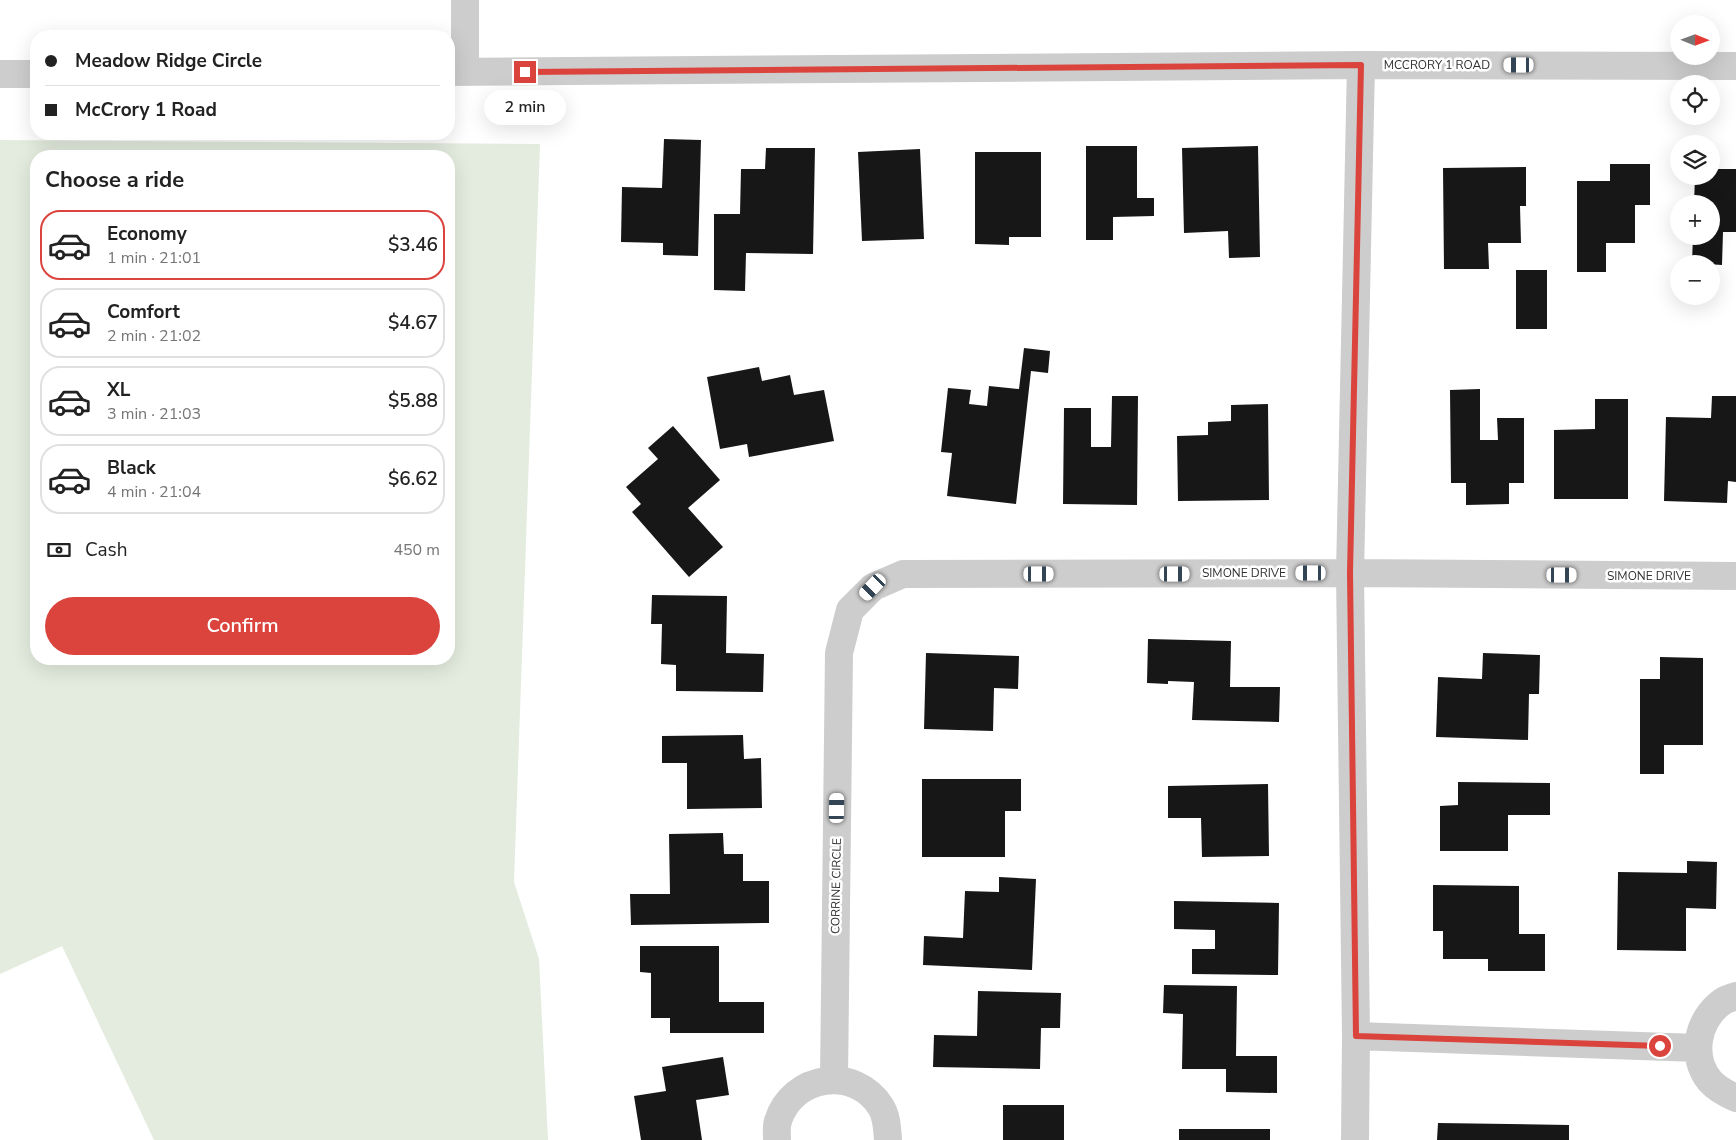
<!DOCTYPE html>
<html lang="en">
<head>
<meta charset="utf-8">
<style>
  :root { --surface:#fff; --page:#f2f2f2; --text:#222; --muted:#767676; --line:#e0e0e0; --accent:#db433d }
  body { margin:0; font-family:"Nunito Sans",sans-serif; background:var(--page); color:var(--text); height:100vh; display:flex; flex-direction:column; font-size:19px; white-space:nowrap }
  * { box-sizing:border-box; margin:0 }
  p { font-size:16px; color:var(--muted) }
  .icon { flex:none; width:28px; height:28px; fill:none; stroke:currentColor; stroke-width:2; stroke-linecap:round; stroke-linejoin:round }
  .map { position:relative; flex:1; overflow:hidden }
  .details { position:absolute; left:30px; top:150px; width:425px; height:515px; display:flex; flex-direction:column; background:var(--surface); border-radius:20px; box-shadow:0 5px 20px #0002 }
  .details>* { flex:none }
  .guide { position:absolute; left:30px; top:30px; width:425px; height:110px; border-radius:20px; box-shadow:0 5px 20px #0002; display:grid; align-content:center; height:110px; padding:0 15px; background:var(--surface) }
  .needle { width:32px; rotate:91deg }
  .fabs { position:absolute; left:1670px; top:15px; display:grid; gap:10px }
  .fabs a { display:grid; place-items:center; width:50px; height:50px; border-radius:50%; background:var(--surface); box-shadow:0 5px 20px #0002; font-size:25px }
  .end { position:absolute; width:22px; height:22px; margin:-11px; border:6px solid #db433d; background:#fff; box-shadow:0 0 0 2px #fff }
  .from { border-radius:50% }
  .bubble { position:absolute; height:35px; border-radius:18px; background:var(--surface); box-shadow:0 5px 20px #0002; font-size:16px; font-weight:600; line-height:35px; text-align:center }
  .car { position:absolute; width:15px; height:30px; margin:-15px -8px; border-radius:6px; box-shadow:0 0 4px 1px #0007; background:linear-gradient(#fff 24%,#345 0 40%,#fff 0 76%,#345 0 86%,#fff 0) }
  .guide b { display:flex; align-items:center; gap:18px; height:48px; font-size:19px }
  .guide b+b { border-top:1px solid var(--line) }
  .guide i { width:12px; height:12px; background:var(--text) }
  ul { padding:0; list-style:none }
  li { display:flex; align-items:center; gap:15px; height:70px; margin:0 10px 8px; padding:0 5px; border:2px solid var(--line); border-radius:20px }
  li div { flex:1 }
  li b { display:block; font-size:19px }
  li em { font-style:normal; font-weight:600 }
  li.current { border-color:var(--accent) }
  li>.icon { width:45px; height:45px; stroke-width:1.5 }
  h2 { padding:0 15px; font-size:22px; line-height:60px }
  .pay { display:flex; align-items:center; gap:12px; height:55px; padding:0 15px; font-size:19px }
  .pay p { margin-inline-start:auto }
  .button { display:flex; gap:10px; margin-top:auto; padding:10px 15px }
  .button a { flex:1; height:58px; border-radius:30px; background:var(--accent); color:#fff; font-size:20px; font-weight:600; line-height:58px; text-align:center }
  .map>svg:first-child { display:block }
</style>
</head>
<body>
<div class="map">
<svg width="1736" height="1140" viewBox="0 0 1736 1140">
  <rect width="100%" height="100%" fill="#fff"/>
  <path fill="#e4ecdf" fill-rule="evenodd" d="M0,140l540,4 -26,738 25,77 9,181h-394l-92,-194 -62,28zM36,156h413v503h-413z"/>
  <path fill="#171717" d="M664,139l37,1 -3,116 -35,-1v-12l-42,-1 1,-55 40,1z
    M1086,146h51v52h17v18l-41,1v23h-27z
    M1258,146l2,111 -31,1 -1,-27 -44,2 -2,-85z
    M766,148h49l-2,106 -67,-1 -1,38 -31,-1v-76h26l1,-45h24z
    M920,149l4,90 -62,2 -4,-89z
    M975,152h66v85h-32v8l-34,-1z
    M1610,164h40v41h-15v38h-29v29h-29v-91h33z
    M1526,167v39h-6l1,37h-33l1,26h-45l-1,-101z
    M1711,169h25v63h-13l-1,33 -30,-2 1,-27h18v-32h-17l1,-28h16z
    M1516,270h31v59h-31z
    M1024,348l26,3 -2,22 -17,-2 -15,133 -69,-8 5,-43 -11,-1 7,-64 23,2 -2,14 18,2 2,-20 30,3z
    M759,367l3,14 28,-6 4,20 30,-5 10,51 -85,16 -2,-13 -27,5 -13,-72z
    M1480,389v51h18l-1,-22h27v65h-15v21l-43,1v-22h-15l-1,-93z
    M1112,396h26l-1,109 -74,-1 1,-96h27v39h20z
    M1712,396h24v86l-8,-1 -1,22 -63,-2 2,-84 45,1z
    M1595,399h33v100h-74v-69l41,-1z
    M1268,404l1,96 -91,1 -1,-65 31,-1v-13l23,-1v-16z
    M673,426l47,54 -32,28 35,39 -34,30 -57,-65 9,-8 -15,-17 32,-28 -10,-11z
    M652,595l75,1 -1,57 38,1 -1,38 -87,-1v-26l-15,-1 1,-40h-11z
    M1148,639l83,2 -1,46h50l-1,35 -87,-2 2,-38 -26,-1v3l-21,-1z
    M926,653l93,3 -1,33 -24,-1 -1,43 -69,-2z
    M1483,653l57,2 -1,39h-10l-1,46 -92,-3 2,-60 44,2z
    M1660,657l43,1v87h-39v29h-24v-95h20z
    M743,735l1,24 17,-1 1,50 -75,1v-46h-25v-27z
    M922,779h99v32h-16v46h-83z
    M1458,782l92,1v32h-42v36h-68v-45l18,-1z
    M1268,784l1,72 -67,1 -1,-39h-33v-32z
    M723,833l1,21h19v27h26v42l-138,2 -1,-31h40l-1,-60z
    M1687,861l30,1 -1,47 -30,-1v43l-69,-1 1,-78 69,1z
    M999,877l37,2 -4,91 -109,-5 1,-29 39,2 2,-47 34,1z
    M1433,885l86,1v48h26v37h-57v-12h-45v-28h-10z
    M1174,901l105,2 -1,72 -86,-1v-25h23v-19l-41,-1z
    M640,946h79v56h45v31h-94v-15h-19v-45l-11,-1z
    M1164,985l73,1 -1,70h41v37l-51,-1v-23h-44l1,-55 -20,-1z
    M978,991l83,2 -1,35h-19l-1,41 -107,-2 1,-32 43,1z
    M723,1057l6,38 -33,5 6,40h-61l-7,-44 32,-5 -4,-24z
    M1003,1105h61v35h-61z
    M1438,1123l131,2v15h-132z
    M1179,1129h91v11h-91z"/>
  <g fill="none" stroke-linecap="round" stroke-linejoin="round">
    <path stroke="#cdcdcd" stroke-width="28" d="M449,72l912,-7 375,1
      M465,72v-72
      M0,74h36
      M1736,996c-5,2 -10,3 -14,6 -25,18 -32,55 -12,79 7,8 17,13 26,17
      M1356,1036l342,12
      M834,1079l5,-426 11,-43 23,-23 30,-13 447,-1 386,3
      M777,1140c0,-6 -1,-13 1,-19 14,-46 77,-56 103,-14 6,10 6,21 7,33
      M1355,1140l1,-104 -6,-463 11,-508"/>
  </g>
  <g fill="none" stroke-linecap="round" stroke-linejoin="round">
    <path stroke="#db433d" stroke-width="6" d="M525,72l836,-7 -11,508 6,463 304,10"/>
  </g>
  <g text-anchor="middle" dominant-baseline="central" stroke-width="5" stroke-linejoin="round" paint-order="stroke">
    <g font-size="12" fill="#303030" stroke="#fff">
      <text x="1437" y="65">MCCRORY 1 ROAD</text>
      <text x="1244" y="573">SIMONE DRIVE</text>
      <text x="1649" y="576">SIMONE DRIVE</text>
      <text transform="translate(836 886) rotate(-89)">CORRINE CIRCLE</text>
    </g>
  </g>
</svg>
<div class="fabs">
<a><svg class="needle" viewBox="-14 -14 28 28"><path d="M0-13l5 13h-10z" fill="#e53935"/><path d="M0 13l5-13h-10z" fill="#767676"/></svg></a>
<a><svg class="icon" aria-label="locate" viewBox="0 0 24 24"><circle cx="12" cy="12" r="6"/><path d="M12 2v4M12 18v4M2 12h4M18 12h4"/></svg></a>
<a><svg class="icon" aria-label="layers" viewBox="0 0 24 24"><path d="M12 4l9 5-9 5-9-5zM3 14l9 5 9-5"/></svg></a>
<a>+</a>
<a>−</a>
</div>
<i class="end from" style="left:1660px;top:1046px"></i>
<i class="end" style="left:525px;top:72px"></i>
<div class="bubble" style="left:484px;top:90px;width:82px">2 min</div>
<i class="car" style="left:1519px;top:65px;rotate:270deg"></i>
<i class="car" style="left:1311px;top:573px;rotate:270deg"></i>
<i class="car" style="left:1039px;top:574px;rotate:90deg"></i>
<i class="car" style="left:1175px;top:574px;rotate:90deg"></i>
<i class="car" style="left:1562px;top:575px;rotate:90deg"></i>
<i class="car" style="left:873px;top:587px;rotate:224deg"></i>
<i class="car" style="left:837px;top:808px;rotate:1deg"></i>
<div class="guide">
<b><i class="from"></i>Meadow Ridge Circle</b>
<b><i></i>McCrory 1 Road</b>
</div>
<section class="details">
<h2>Choose a ride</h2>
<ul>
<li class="current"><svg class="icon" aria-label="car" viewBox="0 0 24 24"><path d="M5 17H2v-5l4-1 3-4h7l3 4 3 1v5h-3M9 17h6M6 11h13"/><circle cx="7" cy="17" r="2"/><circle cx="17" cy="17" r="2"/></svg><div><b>Economy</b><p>1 min · 21:01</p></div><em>$3.46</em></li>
<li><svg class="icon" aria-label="car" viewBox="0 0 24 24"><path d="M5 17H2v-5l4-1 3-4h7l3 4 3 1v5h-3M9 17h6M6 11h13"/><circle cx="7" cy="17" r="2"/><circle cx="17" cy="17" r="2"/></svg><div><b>Comfort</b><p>2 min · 21:02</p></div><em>$4.67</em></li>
<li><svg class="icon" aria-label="car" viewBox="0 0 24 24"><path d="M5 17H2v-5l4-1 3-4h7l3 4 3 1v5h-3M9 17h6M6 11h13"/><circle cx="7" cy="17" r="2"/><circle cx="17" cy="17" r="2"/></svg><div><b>XL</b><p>3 min · 21:03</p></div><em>$5.88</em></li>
<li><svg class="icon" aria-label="car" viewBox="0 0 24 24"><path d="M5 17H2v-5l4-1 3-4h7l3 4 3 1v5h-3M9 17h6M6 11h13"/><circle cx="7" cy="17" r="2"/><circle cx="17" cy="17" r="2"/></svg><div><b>Black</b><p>4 min · 21:04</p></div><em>$6.62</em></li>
</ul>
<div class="pay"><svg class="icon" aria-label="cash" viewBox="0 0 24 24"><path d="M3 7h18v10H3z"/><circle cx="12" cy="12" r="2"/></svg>Cash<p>450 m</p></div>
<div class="button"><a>Confirm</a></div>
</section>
</div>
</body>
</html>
